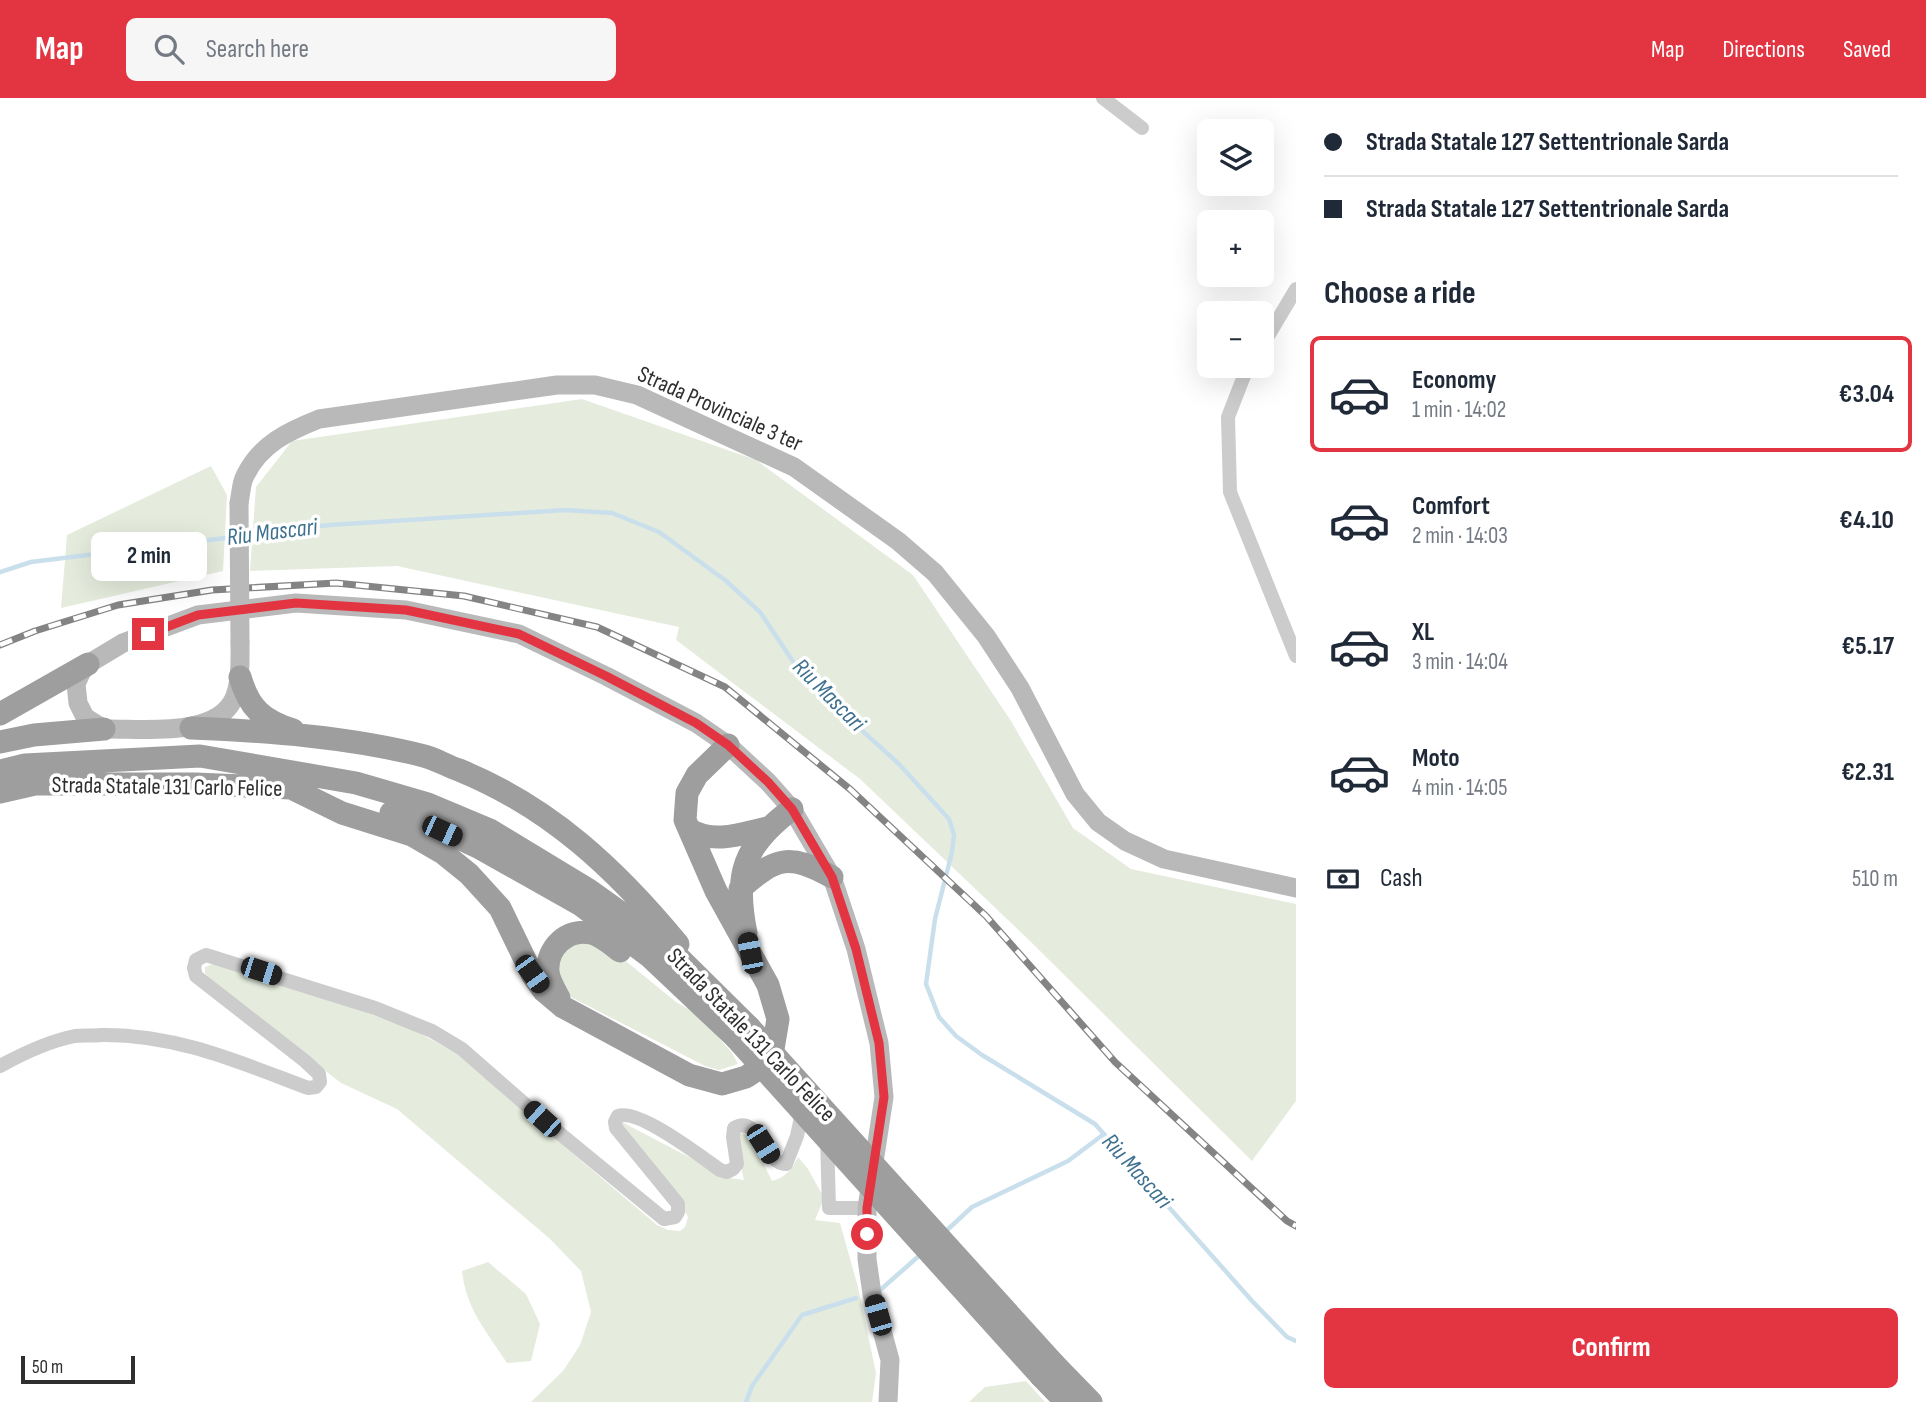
<!DOCTYPE html>
<html lang="en">
<head>
<meta charset="utf-8">
<style>
  :root { --surface:#fff; --page:#f6f6f7; --text:#1f2937; --muted:#747a83; --line:#e0e1e3; --accent:#e33442 }
  body { margin:0; font-family:"Sofia Sans Condensed",sans-serif; background:var(--page); color:var(--text); height:100vh; display:flex; flex-direction:column; font-size:26px; white-space:nowrap }
  * { box-sizing:border-box; margin:0 }
  p { font-size:23px; color:var(--muted) }
  .icon { flex:none; width:38px; height:38px; fill:none; stroke:currentColor; stroke-width:2; stroke-linecap:round; stroke-linejoin:round }
  .map { position:relative; flex:1; overflow:hidden }
  .drawer { display:flex; flex-direction:column; background:var(--surface); width:630px }
  .drawer>* { flex:none }
  .hud { display:grid; align-content:center; height:154px; padding:0 28px; background:var(--surface) }
  .tools { position:absolute; left:1197px; top:21px; display:grid; gap:14px }
  .tools a { display:grid; place-items:center; width:77px; height:77px; border-radius:10px; background:var(--surface); box-shadow:0 7px 28px #0002; font-size:35px }
  .scale { position:absolute; left:21px; bottom:18px; width:114px; box-sizing:border-box; padding-left:7px; border:4px solid #2f2f2f; border-top:0; font-size:19px; line-height:24px; white-space:nowrap; color:#2f2f2f; -webkit-text-stroke:5px #fff; paint-order:stroke }
  .end { position:absolute; width:32px; height:32px; margin:-16px; border:9px solid #e33442; background:#fff; box-shadow:0 0 0 4px #fff }
  .from { border-radius:50% }
  .bubble { position:absolute; height:49px; border-radius:10px; background:var(--surface); box-shadow:0 7px 28px #0002; font-size:23px; font-weight:700; line-height:49px; text-align:center }
  .car { position:absolute; width:21px; height:42px; margin:-21px -10px; border-radius:9px; box-shadow:0 0 5px 2px #0007; background:linear-gradient(#222 24%,#8ab4d8 0 40%,#222 0 76%,#8ab4d8 0 86%,#222 0) }
  .hud b { display:flex; align-items:center; gap:24px; height:66px; font-size:26px }
  .hud b+b { border-top:2px solid var(--line) }
  .hud i { width:18px; height:18px; background:var(--text) }
  ul { padding:0; list-style:none }
  li { display:flex; align-items:center; gap:21px; height:116px; margin:0 14px 10px; padding:0 14px; border:4px solid transparent; border-radius:10px }
  li div { flex:1 }
  li b { display:block; font-size:26px }
  li em { font-style:normal; font-weight:700 }
  li.current { border-color:var(--accent) }
  li>.icon { width:63px; height:63px; stroke-width:1.5 }
  h2 { padding:0 28px; font-size:32px; line-height:84px }
  .pay { display:flex; align-items:center; gap:18px; height:77px; padding:0 28px; font-size:26px }
  .pay p { margin-inline-start:auto }
  .cta { display:flex; gap:14px; margin-top:auto; padding:14px 28px }
  .cta a { flex:1; height:80px; border-radius:10px; background:var(--accent); color:#fff; font-size:28px; font-weight:700; line-height:80px; text-align:center }
  header { display:flex; align-items:center; gap:42px; box-sizing:border-box; height:98px; padding:0 35px; background:var(--accent); color:#fff }
  header strong { font-size:33px }
  nav { display:flex; gap:38px; margin-inline-start:auto; font-size:24px }
  .search { width:490px; height:63px; background:var(--page); display:flex; align-items:center; gap:18px; box-sizing:border-box; padding:0 24px; border-radius:10px; color:var(--muted); font-size:26px }
  main { display:flex; flex:1; min-height:0 }
  .map>svg:first-child { display:block }
</style>
</head>
<body>
<header>
<strong>Map</strong>
<div class="search"><svg class="icon" aria-label="search" viewBox="0 0 24 24"><circle cx="10" cy="10" r="6"/><path d="M15 15l6 6"/></svg>Search here</div>
<nav><a>Map</a><a>Directions</a><a>Saved</a></nav>
</header>
<main>
<div class="map">
<svg width="1296" height="1304" viewBox="0 0 1296 1304">
  <rect width="100%" height="100%" fill="#fff"/>
  <path fill="#e5ecdd" d="M582,301l174,61 157,115 98,146 62,107 58,41 165,35v197l-44,60 -222,-220 -170,-162 -184,-139 3,-13 -282,-61 -147,5 6,-84 36,-46z
    M211,368l16,29 -4,76 -162,37 6,-73z
    M585,840l31,15 60,49 24,14 32,37 6,11 -19,6 -14,-4 -140,-72c-6,-12 -12,-33 0,-44 4,-5 14,-8 20,-12z
    M213,866l99,29 102,37 56,31 36,36 151,128 11,5 12,1 5,-4 3,-10 -7,-13 -62,-76 1,-7 109,57 15,2 -7,-30 -1,-15 8,-2 9,9 19,39c13,-3 20,-12 26,-24l10,12 16,29 -9,22 25,3 18,64 18,86 -4,29h-341l32,-31 17,-26 11,-33 -10,-41 -32,-33 -152,-129 -56,-26 -128,-101 -8,-9v-6z
    M488,1164l38,32 14,30 -9,37 -24,2c-20,-31 -41,-54 -45,-92z
    M1026,1283l19,21h-76l16,-15z"/>
  <g fill="none" stroke-linecap="round" stroke-linejoin="round">
    <path stroke="#cadfec" stroke-width="4.5" d="M246,437l84,-10 235,-15 47,3 47,19 66,48 35,32 44,66 95,86 50,55 5,16 -2,17 -17,67 -9,65 13,33 17,19 26,19 113,69 158,178 34,35 9,4
      M0,474l31,-10 203,-25
      M945,1134l27,-25 96,-46 36,-27
      M879,1193l41,-36
      M746,1304l6,-16 50,-71 54,-17"/>
    <path stroke="#ccc" stroke-width="14" d="M1103,0l39,30
      M1262,248l34,-57
      M1250,268l-6,10 -16,41 2,75 66,164
      M0,968c22,-12 49,-25 75,-30 8,-1 18,0 26,-1 75,-1 138,27 207,53l8,-1 4,-5 -1,-8 -14,-13 -109,-85 -2,-8 2,-8 10,-5 169,53 57,23 30,18 80,70 122,100 11,-2 3,-5v-8l-62,-76 -1,-6 3,-6c20,-8 84,41 102,54l7,2 6,-3 4,-5 -4,-27 1,-9c25,-15 29,36 52,36l11,-28 6,-28
      M827,1039l2,71h38"/>
    <path stroke="#b9b9b9" stroke-width="19" d="M239,405c2,-9 2,-20 6,-27 15,-32 44,-45 74,-57l238,-34h38l42,10 157,72 104,74 37,32 51,63 34,52 55,106 23,28 27,19 39,18 132,29
      M240,544c0,18 1,37 -5,54 -16,43 -94,32 -131,33l-19,-12 -7,-14 -2,-19 5,-11 7,-9 35,-21 75,-28 98,-12 110,7 113,24 87,42 90,47 32,22 40,37 24,27 40,68 24,72 23,94 5,54 -17,111v51l5,35 18,66 -2,42"/>
    <path stroke="#9e9e9e" stroke-width="23" d="M240,579c9,31 22,43 53,53
      M0,616l88,-50
      M191,630c76,3 159,9 233,28 12,3 23,10 35,14 91,37 157,99 219,174
      M0,644l34,-7 70,-6
      M0,673l25,-6 175,-9 156,27 72,21 62,26 99,60 77,55 83,82
      M291,690l51,25 70,22 31,18 26,21 31,34 32,66 12,17 19,16 126,68 33,9 24,-7 15,-10 12,-18 5,-30 -10,-34 -52,-94 -31,-71 2,-27 10,-18 31,-30
      M0,694l35,-8h160l96,4 12,3
      M391,715l34,9 53,25 103,58 68,51 87,82
      M690,732c24,14 51,4 77,-2
      M740,791c36,-32 49,-36 92,-12
      M746,835c-12,-59 -3,-87 46,-124
      M559,900c-4,-8 -10,-17 -11,-26 -2,-24 19,-44 43,-39 11,3 20,11 29,18
      M1054,1266l37,38
      M1041,1278l25,26"/>
    <defs>
      <path id="rail" d="M0,547l35,-14 83,-26 94,-15 124,-7 128,13 133,31 128,60 126,103 135,126 129,146 172,159 9,5"/>
    </defs>
    <use href="#rail" stroke="#848484" stroke-width="7"/>
    <use href="#rail" stroke="#fff" stroke-width="4.5" stroke-dasharray="13" stroke-linecap="butt"/>
    <path stroke="#b9b9b9" stroke-width="19" d="M239,405l1,139"/>
    <path stroke="#9e9e9e" stroke-width="23" d="M749,929l305,337
      M736,940l305,338"/>
  </g>
  <g fill="none" stroke-linecap="round" stroke-linejoin="round">
    <path stroke="#e33442" stroke-width="9" d="M148,536l50,-19 98,-12 110,7 113,24 87,42 90,47 32,22 40,37 24,27 40,68 24,72 23,94 5,54 -17,111v26"/>
  </g>
  <g text-anchor="middle" dominant-baseline="central" stroke-width="7" stroke-linejoin="round" paint-order="stroke">
    <g font-size="23" fill="#2f2f2f" stroke="#fff">
      <text transform="translate(720 311) rotate(24)">Strada Provinciale 3 ter</text>
      <text transform="translate(167 689) rotate(1)">Strada Statale 131 Carlo Felice</text>
      <text transform="translate(751 937) rotate(46)">Strada Statale 131 Carlo Felice</text>
    </g>
    <g font-size="24" font-style="italic" fill="#3e7190" stroke="#fff">
      <text transform="translate(272 434) rotate(-7)">Riu Mascari</text>
      <text transform="translate(829 597) rotate(45)">Riu Mascari</text>
      <text transform="translate(1137 1073) rotate(48)">Riu Mascari</text>
    </g>
  </g>
</svg>
<div class="tools">
<a><svg class="icon" aria-label="layers" viewBox="0 0 24 24"><path d="M12 4l9 5-9 5-9-5zM3 14l9 5 9-5"/></svg></a>
<a>+</a>
<a>−</a>
</div>
<div class="scale">50 m</div>
<i class="end from" style="left:867px;top:1136px"></i>
<i class="end" style="left:148px;top:536px"></i>
<div class="bubble" style="left:91px;top:434px;width:116px">2 min</div>
<i class="car" style="left:442px;top:733px;rotate:115deg"></i>
<i class="car" style="left:750px;top:855px;rotate:349deg"></i>
<i class="car" style="left:261px;top:873px;rotate:108deg"></i>
<i class="car" style="left:532px;top:876px;rotate:144deg"></i>
<i class="car" style="left:542px;top:1021px;rotate:312deg"></i>
<i class="car" style="left:763px;top:1046px;rotate:148deg"></i>
<i class="car" style="left:878px;top:1217px;rotate:344deg"></i>
</div>
<section class="drawer">
<div class="hud">
<b><i class="from"></i>Strada Statale 127 Settentrionale Sarda</b>
<b><i></i>Strada Statale 127 Settentrionale Sarda</b>
</div>
<h2>Choose a ride</h2>
<ul>
<li class="current"><svg class="icon" aria-label="car" viewBox="0 0 24 24"><path d="M5 17H2v-5l4-1 3-4h7l3 4 3 1v5h-3M9 17h6M6 11h13"/><circle cx="7" cy="17" r="2"/><circle cx="17" cy="17" r="2"/></svg><div><b>Economy</b><p>1 min · 14:02</p></div><em>€3.04</em></li>
<li><svg class="icon" aria-label="car" viewBox="0 0 24 24"><path d="M5 17H2v-5l4-1 3-4h7l3 4 3 1v5h-3M9 17h6M6 11h13"/><circle cx="7" cy="17" r="2"/><circle cx="17" cy="17" r="2"/></svg><div><b>Comfort</b><p>2 min · 14:03</p></div><em>€4.10</em></li>
<li><svg class="icon" aria-label="car" viewBox="0 0 24 24"><path d="M5 17H2v-5l4-1 3-4h7l3 4 3 1v5h-3M9 17h6M6 11h13"/><circle cx="7" cy="17" r="2"/><circle cx="17" cy="17" r="2"/></svg><div><b>XL</b><p>3 min · 14:04</p></div><em>€5.17</em></li>
<li><svg class="icon" aria-label="car" viewBox="0 0 24 24"><path d="M5 17H2v-5l4-1 3-4h7l3 4 3 1v5h-3M9 17h6M6 11h13"/><circle cx="7" cy="17" r="2"/><circle cx="17" cy="17" r="2"/></svg><div><b>Moto</b><p>4 min · 14:05</p></div><em>€2.31</em></li>
</ul>
<div class="pay"><svg class="icon" aria-label="cash" viewBox="0 0 24 24"><path d="M3 7h18v10H3z"/><circle cx="12" cy="12" r="2"/></svg>Cash<p>510 m</p></div>
<div class="cta"><a>Confirm</a></div>
</section>
</main>
</body>
</html>
